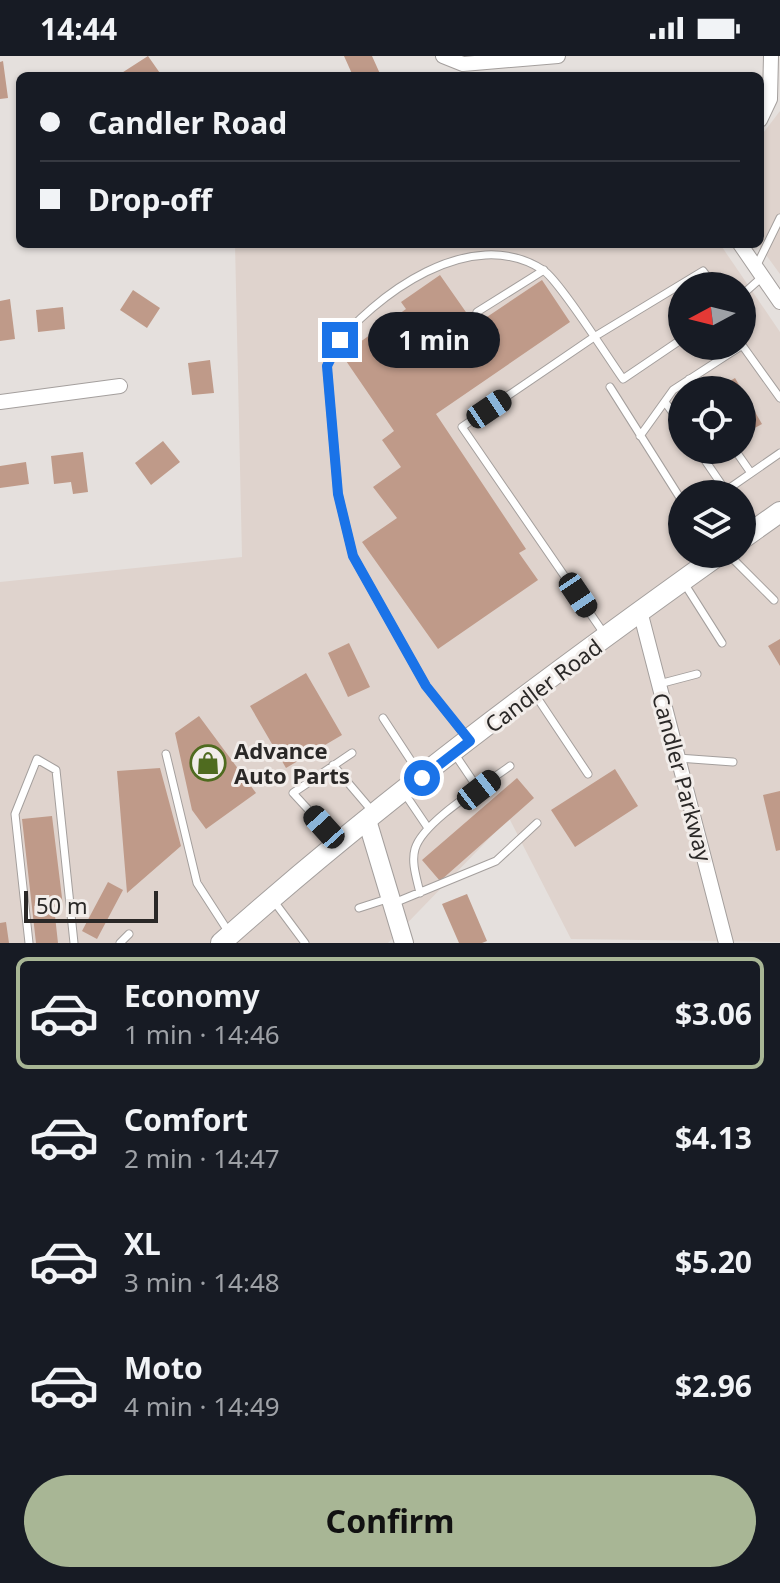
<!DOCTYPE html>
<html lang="en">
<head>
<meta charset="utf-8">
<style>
  :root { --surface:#171b24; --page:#242831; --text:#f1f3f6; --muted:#9ea1a6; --line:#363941; --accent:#a8b695 }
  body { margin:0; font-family:"Noto Sans",sans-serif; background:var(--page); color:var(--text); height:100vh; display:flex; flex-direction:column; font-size:30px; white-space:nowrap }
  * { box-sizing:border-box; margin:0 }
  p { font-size:26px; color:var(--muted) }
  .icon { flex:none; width:44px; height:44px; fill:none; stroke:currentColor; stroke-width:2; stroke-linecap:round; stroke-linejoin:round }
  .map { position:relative; height:887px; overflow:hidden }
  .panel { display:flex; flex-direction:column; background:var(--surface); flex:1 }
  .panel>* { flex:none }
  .banner { position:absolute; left:16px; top:16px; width:748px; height:176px; border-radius:12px; box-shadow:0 2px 6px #0004; display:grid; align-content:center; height:176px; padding:0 24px; background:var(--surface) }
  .needle { width:52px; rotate:263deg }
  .tools { position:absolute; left:668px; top:216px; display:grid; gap:16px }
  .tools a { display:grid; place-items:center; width:88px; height:88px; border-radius:50%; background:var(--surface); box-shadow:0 2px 6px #0004; font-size:40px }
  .scale { position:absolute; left:24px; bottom:20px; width:134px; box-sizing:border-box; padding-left:8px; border:4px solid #2a2827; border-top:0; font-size:22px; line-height:28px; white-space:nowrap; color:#2a2827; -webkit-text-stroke:6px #f2edea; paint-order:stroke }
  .end { position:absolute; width:36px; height:36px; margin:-18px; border:10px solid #1a73e8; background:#fff; box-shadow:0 0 0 4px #fff }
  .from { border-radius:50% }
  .bubble { position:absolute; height:56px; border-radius:28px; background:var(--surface); box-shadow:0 2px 6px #0004; font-size:26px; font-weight:700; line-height:56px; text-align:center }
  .car { position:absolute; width:24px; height:48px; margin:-24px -12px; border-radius:10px; box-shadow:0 0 6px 2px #0007; background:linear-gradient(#222 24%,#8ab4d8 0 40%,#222 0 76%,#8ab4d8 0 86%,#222 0) }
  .banner b { display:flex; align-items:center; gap:28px; height:76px; font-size:30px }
  .banner b+b { border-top:2px solid var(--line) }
  .banner i { width:20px; height:20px; background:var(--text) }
  ul { padding:14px 0 0; list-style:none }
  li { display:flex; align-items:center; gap:24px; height:112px; margin:0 16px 12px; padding:0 8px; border:4px solid transparent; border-radius:12px }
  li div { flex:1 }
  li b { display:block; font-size:30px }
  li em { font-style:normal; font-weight:700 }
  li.selected { border-color:var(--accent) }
  li>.icon { width:72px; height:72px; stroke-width:1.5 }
  .button { display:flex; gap:16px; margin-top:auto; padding:16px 24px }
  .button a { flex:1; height:92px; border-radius:48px; background:var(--accent); color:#111; font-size:32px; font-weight:700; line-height:92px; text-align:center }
  .status { display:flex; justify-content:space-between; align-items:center; height:56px; padding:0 40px; background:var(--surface); direction:ltr }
  .status svg { height:22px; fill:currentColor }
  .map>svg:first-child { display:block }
</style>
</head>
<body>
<div class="status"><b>14:44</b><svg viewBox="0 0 49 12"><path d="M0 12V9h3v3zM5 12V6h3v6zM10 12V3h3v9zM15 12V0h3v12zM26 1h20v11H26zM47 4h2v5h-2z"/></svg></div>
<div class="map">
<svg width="780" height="887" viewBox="0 0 780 887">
  <rect width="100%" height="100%" fill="#e5e0dd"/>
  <path fill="#dfd3cd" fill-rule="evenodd" d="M780,55v163l-22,-30 2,-107z
    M235,188h485l60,88v610l-209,-3 -62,-121 -121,125h-388v-361l242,-25zM682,230h60v60h-60zM682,334h60v60h-60zM682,438h60v60h-60z"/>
  <path fill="#bf9a89" d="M148,0l14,20h-45z
    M344,0h28l9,20h-28z
    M3,5l5,37 -8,1v-37z
    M440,219l35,50 67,-45 28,42 -134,92 90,135 -7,4 19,27 -100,69 -76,-107 35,-24 -24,-31 28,-20 -19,-27 12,-9 -52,-76 64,-46 -5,-7z
    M133,234l27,18 -13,20 -27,-18z
    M10,243l5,40 -15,2v-40z
    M63,251l2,22 -27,3 -2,-22z
    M210,304l4,33 -22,2 -4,-32z
    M735,322l27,46 -20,11v-45h-27z
    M163,385l17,21 -29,23 -16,-22z
    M83,396l5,40 -15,2 -2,-12 -17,2 -3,-28z
    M26,406l3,22 -29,4v-22z
    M780,583v27l-12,-20z
    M349,587l21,44 -22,10 -20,-44z
    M306,617l36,62 -56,33 -36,-62z
    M199,660l57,77 -50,36 -14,-19 -17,-77z
    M160,712l21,78 -54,47 -10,-122z
    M615,713l23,37 -63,41 -24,-37z
    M517,722l17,20 -94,83 -18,-21z
    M780,735v59l-4,1 -13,-56z
    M52,760l11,90 -9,1 4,36h-22l-14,-124z
    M108,826l15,8 -26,49 -15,-8z
    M467,838l20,47 -5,2h-23l-17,-39z
    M6,866l3,21h-9v-20z"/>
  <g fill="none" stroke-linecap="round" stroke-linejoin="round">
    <defs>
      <path id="service" d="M756,211l24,-49
        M742,239l20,-18
        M477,256l67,-42
        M742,289l38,53
        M689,323l7,11
        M610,331l72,114
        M665,346l17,24
        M640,380l33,-46 68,-44
        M698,394l28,41
        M735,394l16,23
        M721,438l59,-41
        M728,498l46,46
        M684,527l38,60
        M605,579l-143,-208 132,-90 109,-66 11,15
        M659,628l38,-10
        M534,637l54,81
        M383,662l38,58
        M467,682l-41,-52 -73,-130 -15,-62 -11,-128 4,-15c43,-56 140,-128 212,-81 16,10 65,88 80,109l59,-40
        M454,697l25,37
        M166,698l31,129 31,48
        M678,702l55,4
        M333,709l40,47
        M405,738l23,34
        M338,786l-45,-49 59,-40
        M420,837c-3,-14 -9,-30 -5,-44 8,-28 71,-65 95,-83
        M273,844l32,43
        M394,847l102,-42 41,-38
        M359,852l31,-10
        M29,887l-14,-129 22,-55 19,11 18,173
        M120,887l9,-9"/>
      <path id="minor" d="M443,0l20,8 95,-8
        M760,64l10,-21 1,-43
        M740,188l40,58
        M0,346l120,-16
        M640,555l86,332"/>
      <path id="tertiary" d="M367,764l37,123"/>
      <path id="secondary" d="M742,483l38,-27
        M221,887c157,-140 328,-267 499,-389"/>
    </defs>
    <use href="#service" stroke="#a49f9d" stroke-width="9"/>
    <use href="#minor" stroke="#a49f9d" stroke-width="16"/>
    <use href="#tertiary" stroke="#a49f9d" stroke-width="20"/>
    <use href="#secondary" stroke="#a49f9d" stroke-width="22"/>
    <use href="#service" stroke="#fff" stroke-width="7"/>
    <use href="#minor" stroke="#fff" stroke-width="14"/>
    <use href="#tertiary" stroke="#fff" stroke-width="18"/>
    <use href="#secondary" stroke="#fff" stroke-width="20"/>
  </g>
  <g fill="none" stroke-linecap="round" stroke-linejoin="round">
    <path stroke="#1a73e8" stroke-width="10" d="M340,284l-13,26 11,128 15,62 73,130 44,55 -48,37"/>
  </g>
  <defs>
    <symbol id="shop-ring" viewBox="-11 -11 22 22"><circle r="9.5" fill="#f2edea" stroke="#4f6b1f" stroke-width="1.5"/><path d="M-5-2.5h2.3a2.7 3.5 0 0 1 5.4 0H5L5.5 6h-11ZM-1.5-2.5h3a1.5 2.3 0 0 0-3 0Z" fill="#4f6b1f"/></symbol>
  </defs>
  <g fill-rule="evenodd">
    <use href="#shop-ring" x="188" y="687" width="40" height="40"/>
  </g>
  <g text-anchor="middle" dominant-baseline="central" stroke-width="6" stroke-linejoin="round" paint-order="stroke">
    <g font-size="22" fill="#2a2827" stroke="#f2edea">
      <text transform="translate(543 629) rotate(-37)">Candler Road</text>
      <text transform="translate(683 721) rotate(75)">Candler Parkway</text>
    </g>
    <g font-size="22" font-weight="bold" fill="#2a2827" stroke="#f2edea" text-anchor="start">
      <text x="234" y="694">Advance<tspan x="234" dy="25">Auto Parts</tspan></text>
    </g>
  </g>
</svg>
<div class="tools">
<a><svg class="needle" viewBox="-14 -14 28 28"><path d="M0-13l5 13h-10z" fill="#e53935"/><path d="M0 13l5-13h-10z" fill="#9ea1a6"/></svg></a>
<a><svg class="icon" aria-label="locate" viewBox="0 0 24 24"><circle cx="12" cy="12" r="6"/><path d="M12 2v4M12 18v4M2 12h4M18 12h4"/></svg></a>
<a><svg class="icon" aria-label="layers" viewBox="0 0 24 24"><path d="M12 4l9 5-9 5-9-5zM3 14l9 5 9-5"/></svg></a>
</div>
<div class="scale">50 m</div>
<i class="end from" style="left:422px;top:722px"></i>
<i class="end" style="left:340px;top:284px"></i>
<div class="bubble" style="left:368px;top:256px;width:132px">1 min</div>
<i class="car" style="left:489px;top:353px;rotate:56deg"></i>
<i class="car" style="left:578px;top:539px;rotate:146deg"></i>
<i class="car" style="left:479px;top:734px;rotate:52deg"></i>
<i class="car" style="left:324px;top:771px;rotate:318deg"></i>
<div class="banner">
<b><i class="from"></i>Candler Road</b>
<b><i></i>Drop-off</b>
</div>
</div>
<section class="panel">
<ul>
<li class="selected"><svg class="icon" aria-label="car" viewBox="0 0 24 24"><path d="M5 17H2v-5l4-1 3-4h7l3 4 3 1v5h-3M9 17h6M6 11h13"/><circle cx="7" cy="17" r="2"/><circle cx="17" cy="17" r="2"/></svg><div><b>Economy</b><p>1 min · 14:46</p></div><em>$3.06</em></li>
<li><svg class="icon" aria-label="car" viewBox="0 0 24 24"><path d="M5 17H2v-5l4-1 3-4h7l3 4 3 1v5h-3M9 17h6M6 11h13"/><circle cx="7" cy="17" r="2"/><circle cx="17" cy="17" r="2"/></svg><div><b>Comfort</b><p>2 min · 14:47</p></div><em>$4.13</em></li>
<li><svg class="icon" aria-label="car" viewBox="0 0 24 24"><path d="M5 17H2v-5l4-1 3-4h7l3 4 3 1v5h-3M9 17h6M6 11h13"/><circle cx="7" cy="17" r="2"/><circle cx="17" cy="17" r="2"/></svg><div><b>XL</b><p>3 min · 14:48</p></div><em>$5.20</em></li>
<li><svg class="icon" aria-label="car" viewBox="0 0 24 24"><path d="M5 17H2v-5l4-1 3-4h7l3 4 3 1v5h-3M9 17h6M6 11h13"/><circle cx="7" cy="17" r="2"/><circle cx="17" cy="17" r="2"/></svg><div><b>Moto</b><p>4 min · 14:49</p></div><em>$2.96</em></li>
</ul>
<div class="button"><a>Confirm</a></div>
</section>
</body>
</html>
